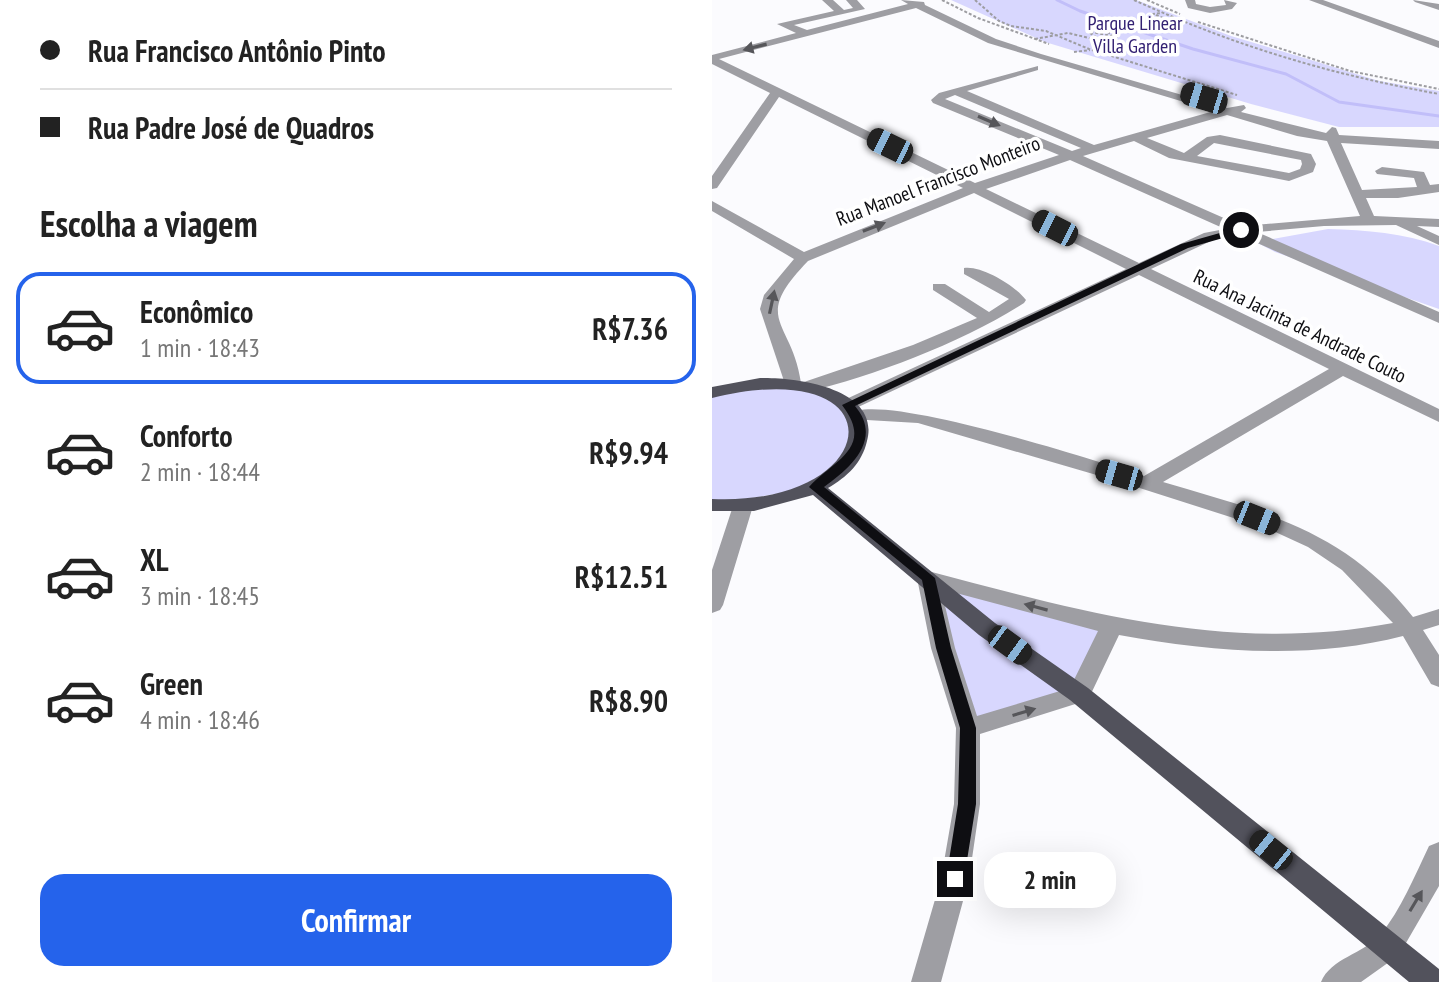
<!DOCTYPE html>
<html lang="pt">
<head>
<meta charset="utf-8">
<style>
  :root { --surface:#fff; --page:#f6f6f6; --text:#222; --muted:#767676; --line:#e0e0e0; --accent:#2563eb }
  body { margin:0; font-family:"PT Sans Narrow",sans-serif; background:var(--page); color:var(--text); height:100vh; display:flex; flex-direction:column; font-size:30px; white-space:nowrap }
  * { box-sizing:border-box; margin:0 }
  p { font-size:26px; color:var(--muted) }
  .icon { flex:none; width:44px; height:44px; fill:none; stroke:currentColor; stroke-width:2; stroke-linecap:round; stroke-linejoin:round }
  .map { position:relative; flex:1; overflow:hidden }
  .side { display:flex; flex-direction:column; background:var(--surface); width:712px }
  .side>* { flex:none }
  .banner { display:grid; align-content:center; height:176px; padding:0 40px; background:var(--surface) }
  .end { position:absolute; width:36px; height:36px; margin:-18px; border:10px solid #0e0e12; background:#fff; box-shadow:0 0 0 4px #fff }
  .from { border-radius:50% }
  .bubble { position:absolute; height:56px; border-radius:24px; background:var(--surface); box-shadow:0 8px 32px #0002; font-size:26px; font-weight:700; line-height:56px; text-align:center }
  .car { position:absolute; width:24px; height:48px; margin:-24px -12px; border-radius:10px; box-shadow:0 0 6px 2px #0007; background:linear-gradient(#222 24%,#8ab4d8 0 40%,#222 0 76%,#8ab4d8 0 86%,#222 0) }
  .banner b { display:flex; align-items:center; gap:28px; height:76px; font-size:30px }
  .banner b+b { border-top:2px solid var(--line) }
  .banner i { width:20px; height:20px; background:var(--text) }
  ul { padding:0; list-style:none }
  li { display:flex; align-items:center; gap:24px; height:112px; margin:0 16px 12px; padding:0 24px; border:4px solid transparent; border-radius:24px }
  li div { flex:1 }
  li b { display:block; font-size:30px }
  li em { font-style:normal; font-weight:700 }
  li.selected { border-color:var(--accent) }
  li>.icon { width:72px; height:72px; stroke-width:1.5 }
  h2 { padding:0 40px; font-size:36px; line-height:96px }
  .action { display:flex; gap:16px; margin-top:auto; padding:16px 40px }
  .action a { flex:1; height:92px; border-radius:24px; background:var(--accent); color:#fff; font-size:32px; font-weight:700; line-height:92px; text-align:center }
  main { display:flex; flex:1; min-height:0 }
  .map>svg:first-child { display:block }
</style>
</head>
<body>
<main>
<section class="side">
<div class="banner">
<b><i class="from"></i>Rua Francisco Antônio Pinto</b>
<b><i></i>Rua Padre José de Quadros</b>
</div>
<h2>Escolha a viagem</h2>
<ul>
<li class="selected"><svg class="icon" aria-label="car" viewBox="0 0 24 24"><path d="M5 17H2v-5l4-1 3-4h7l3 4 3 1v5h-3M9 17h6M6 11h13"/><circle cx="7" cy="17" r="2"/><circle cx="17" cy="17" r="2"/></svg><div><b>Econômico</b><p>1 min · 18:43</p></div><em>R$7.36</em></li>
<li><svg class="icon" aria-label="car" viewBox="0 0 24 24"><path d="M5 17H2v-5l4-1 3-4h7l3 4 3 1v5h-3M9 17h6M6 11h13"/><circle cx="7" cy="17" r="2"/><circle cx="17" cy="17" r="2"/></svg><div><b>Conforto</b><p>2 min · 18:44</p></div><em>R$9.94</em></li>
<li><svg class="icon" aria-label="car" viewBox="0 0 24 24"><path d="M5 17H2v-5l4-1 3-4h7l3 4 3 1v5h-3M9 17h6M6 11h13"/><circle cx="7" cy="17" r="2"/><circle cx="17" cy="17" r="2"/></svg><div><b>XL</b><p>3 min · 18:45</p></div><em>R$12.51</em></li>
<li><svg class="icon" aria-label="car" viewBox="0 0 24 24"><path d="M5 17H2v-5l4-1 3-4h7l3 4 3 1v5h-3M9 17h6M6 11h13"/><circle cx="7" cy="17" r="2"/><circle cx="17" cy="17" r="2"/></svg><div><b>Green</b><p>4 min · 18:46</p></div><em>R$8.90</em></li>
</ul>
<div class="action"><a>Confirmar</a></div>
</section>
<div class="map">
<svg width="727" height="982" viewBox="0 0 727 982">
  <rect width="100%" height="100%" fill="#fbfbfe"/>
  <path fill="#d8d7fe" d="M239,0h185l95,36 67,20 81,25 60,10v36h-100l-88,-23 -206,-62z
    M616,229c38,1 76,4 111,17v63l-164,-57 -19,-10z
    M49,383l71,11 29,37 -45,56 -104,18v-112z
    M216,578l184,48 -33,68 -111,34z"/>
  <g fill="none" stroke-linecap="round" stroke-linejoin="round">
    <path stroke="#c1bef9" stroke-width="3" d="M345,0l23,11 113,38 93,25 53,28 100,14"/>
    <path stroke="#9d9da1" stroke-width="2" stroke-dasharray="3 2" stroke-linecap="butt" d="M230,0l36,18 71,26
      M263,0l24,21 12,5 35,5 43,18 148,46
      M422,0c101,46 195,74 305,94
      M435,0l33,14
      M486,22l152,49 89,18
      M390,28l35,-7 29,6 -17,-9 29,6 -25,-10 8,-1
      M323,39l33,-6 34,8 -15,-10 30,6 -14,-7
      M362,52l16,-2"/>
    <path fill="#9e9ea3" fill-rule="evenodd" d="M110,0h11l11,10 9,-2 -7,-8h11l8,9 -71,16 13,5 101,-26 -7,-4 23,2 1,3 71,34 45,15 186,54 17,-3 2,3 -5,4 85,21 6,-6 4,1 3,7 100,6v8l-98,-6 21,47 55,-3 -3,-9 -37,-4 -2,-3 7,-4 42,5 6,13 9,-1v8l-41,6h-32l8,18 65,3v8l-22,-1 22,10v9l-43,-20 -72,1 -67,6 182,80v11l-200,-88 -26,5 -62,29 288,140v13l-96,-46 -180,106c101,30 182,48 250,135l26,-8v16l-16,5 16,25v32l-8,-3 -28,-48c-92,24 -192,16 -284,-1l-31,65 -108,34v70l-11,75 -28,103h-30l30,-103 13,-75 2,-76 -25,-80 -14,-70 3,-5 8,-2c156,41 301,83 465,52l-51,-53 -34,-23 -37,-17 -147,-47 -206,-60 -68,-4 -2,-4c26,-27 254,48 296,61l185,-107 -190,-94 -285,134h-12l-3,-4 3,-4 284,-132 -152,-76 -166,68c-58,60 -16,58 -7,122l112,-38 64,-27 -44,-28v-6h12l44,28 20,-13 -45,-25v-6c17,-3 52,18 62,32l-2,3c-58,38 -150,73 -217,89l-9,-5h-12l-26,-78 4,-14 30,-36 -82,-48v-10l92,51 159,-64 -184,-91 -62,91 -5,1v-13l58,-83 -58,-29v-9l84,-22 -19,-9 57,-13zM204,8l72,35 226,68 -120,34 -127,-54 71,-21v-4l-99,27 -8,7 2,3 126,52 -84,28 -256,-124zM243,95l126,53 -9,3 -127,-52zM515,115l70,21 30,5 33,75 -118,10 -159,-70 51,-15 35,17 120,23 24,-9 3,-8 -5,-10 -91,-19 -13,2 -23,16 -37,-15zM502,143l87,17 1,4 -2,5 -11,4 -92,-17zM358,160l155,69 -21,4 -65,30 -153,-74zM229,589l157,42 -28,57 -93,28 -22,-68z
      M473,0h10l1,4 14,3 16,-2 -2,-5 13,3 -5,6 -22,4 -22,-5z
      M597,0h14l116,41v7z
      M701,0l26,4v6l-24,-8z
      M31,500l10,6 -30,99 -3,5 -8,3v-43l21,-64z
      M727,842v44l-40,69 -38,27h-40c10,-24 42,-28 59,-47 21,-25 35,-60 49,-89z"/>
    <path fill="#52525c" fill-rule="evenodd" d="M48,378c36,-1 121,10 107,63 -5,22 -20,36 -39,47l167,135 93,65 351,281v13h-30l-339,-282 -91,-65 -166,-140 -59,16h-42v-12c174,8 190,-148 0,-101v-11z"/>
  </g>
  <defs><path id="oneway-solid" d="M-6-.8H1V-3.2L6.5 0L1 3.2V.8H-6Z" transform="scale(2)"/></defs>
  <g fill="#56565a">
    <use href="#oneway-solid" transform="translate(43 47) rotate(166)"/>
    <use href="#oneway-solid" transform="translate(277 121) rotate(23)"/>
    <use href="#oneway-solid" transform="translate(162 227) rotate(-21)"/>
    <use href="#oneway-solid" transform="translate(60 302) rotate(-78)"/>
    <use href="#oneway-solid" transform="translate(324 607) rotate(-165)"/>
    <use href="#oneway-solid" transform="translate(312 712) rotate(-17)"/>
    <use href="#oneway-solid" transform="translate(704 901) rotate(-59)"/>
  </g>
  <path fill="#0e0e12" d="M529,227l3,5 -56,16 -333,158c28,33 -4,62 -31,81l111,91 16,70 25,80v76l-12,75 -3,6h-13l-2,-6 12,-75 2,-76 -24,-80 -14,-68 -113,-93c25,-27 66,-39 33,-82l339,-161z"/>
  <g text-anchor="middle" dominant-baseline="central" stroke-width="7" stroke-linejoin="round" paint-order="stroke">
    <g font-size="20" fill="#332173" stroke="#fff">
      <text x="423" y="23">Parque Linear<tspan x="423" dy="23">Villa Garden</tspan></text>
    </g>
    <g font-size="20" fill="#0e0e12" stroke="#fff">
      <text transform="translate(226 181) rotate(-21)">Rua Manoel Francisco Monteiro</text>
      <text transform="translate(588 326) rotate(26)">Rua Ana Jacinta de Andrade Couto</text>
    </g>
  </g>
</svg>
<i class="end from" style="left:529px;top:230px"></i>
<i class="end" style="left:243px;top:879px"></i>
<div class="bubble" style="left:272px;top:852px;width:132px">2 min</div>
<i class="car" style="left:492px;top:98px;rotate:287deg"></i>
<i class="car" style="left:178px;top:146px;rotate:296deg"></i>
<i class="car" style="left:343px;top:228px;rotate:297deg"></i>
<i class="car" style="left:407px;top:475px;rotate:286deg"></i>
<i class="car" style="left:545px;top:518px;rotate:112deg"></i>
<i class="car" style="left:298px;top:645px;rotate:126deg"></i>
<i class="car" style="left:559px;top:850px;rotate:309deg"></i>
</div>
</main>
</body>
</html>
